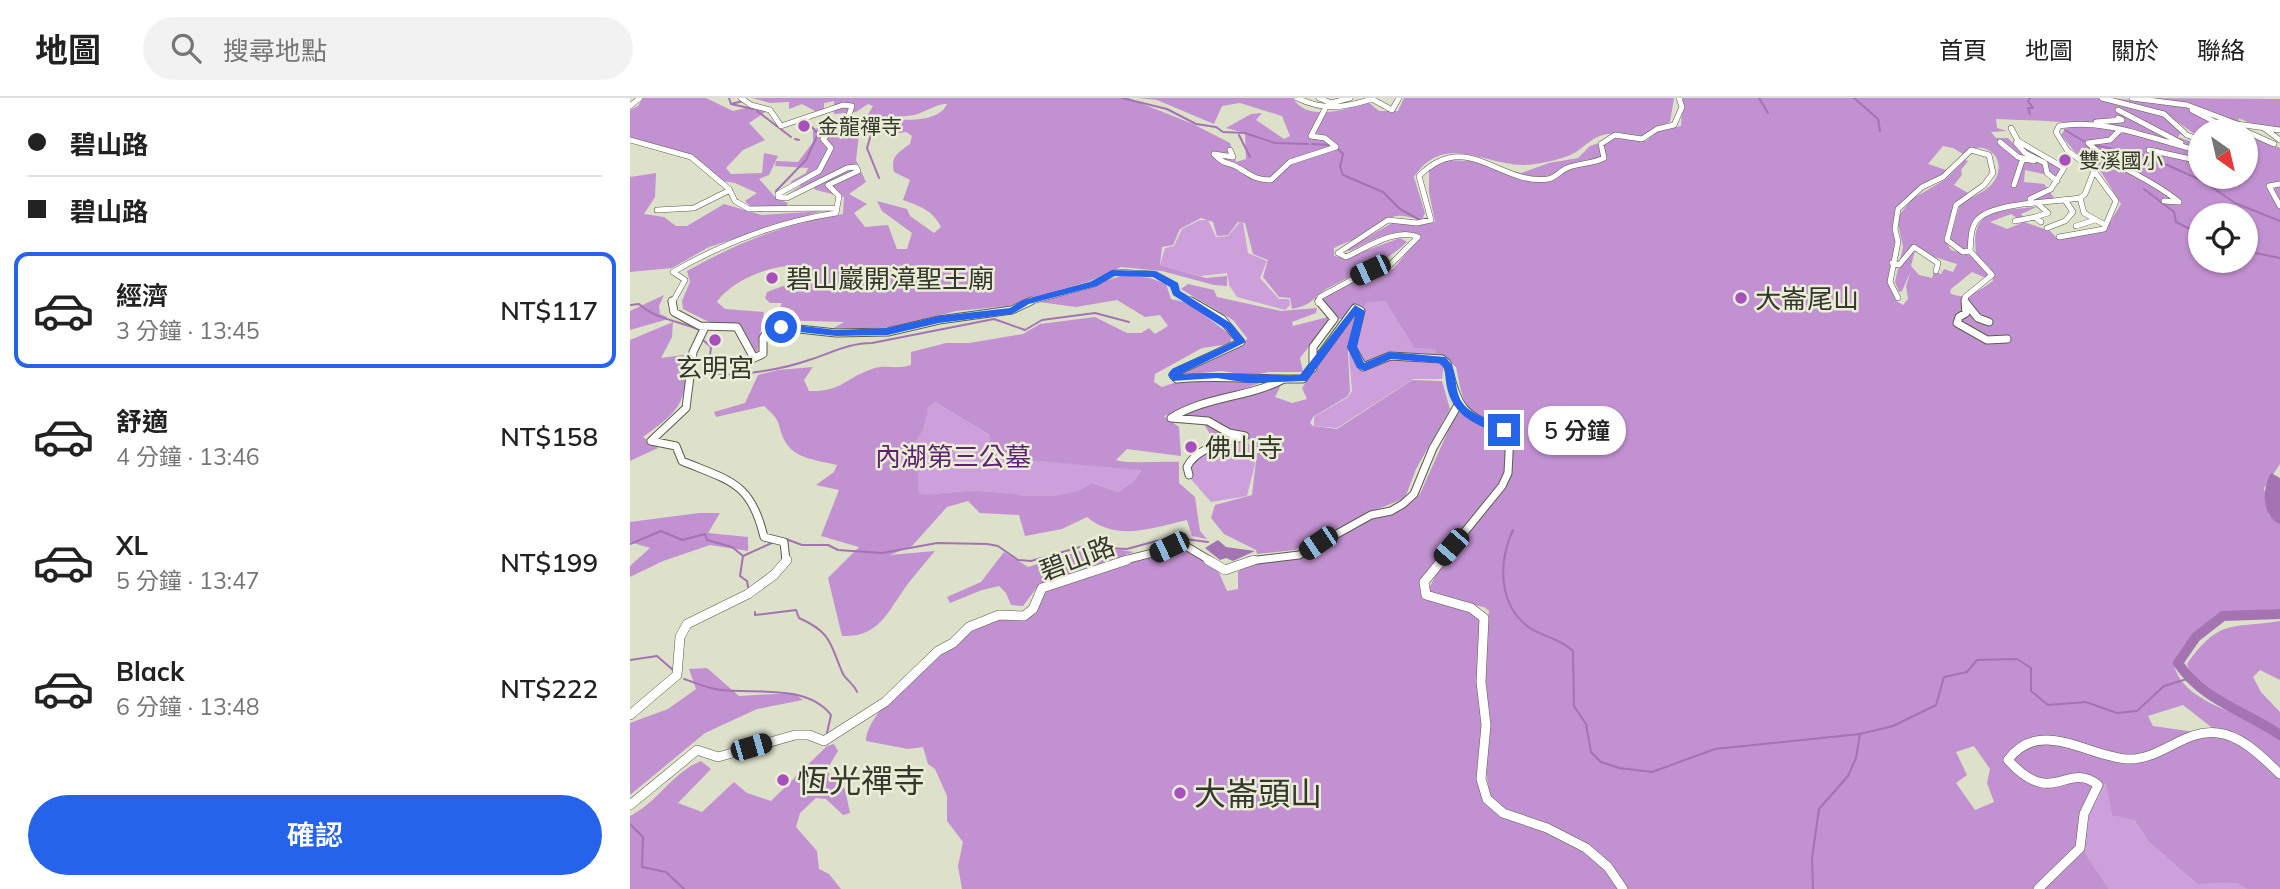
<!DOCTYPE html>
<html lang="zh-TW">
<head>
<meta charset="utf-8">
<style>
  :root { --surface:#fff; --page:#f2f2f2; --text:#222; --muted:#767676; --line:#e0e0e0; --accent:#2563eb }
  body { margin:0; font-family:Mulish,"Noto Sans TC",sans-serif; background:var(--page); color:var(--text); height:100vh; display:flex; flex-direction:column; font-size:26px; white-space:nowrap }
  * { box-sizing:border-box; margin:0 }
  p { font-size:23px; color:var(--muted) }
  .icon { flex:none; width:38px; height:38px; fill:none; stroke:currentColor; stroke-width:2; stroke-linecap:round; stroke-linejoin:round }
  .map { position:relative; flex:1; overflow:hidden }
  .panel { display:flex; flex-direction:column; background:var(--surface); width:630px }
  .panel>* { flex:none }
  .banner { display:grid; align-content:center; height:154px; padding:0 28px; background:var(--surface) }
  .needle { width:46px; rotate:146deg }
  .tools { position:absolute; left:1558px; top:21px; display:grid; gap:14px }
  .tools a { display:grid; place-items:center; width:70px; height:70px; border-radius:50%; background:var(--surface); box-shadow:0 2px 5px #0004; font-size:35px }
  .end { position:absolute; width:32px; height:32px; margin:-16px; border:9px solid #2563eb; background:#fff; box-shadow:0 0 0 4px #fff }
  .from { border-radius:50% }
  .bubble { position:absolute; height:49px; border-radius:24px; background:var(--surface); box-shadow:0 2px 5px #0004; font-size:23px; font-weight:600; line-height:49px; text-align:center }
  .car { position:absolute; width:21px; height:42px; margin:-21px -10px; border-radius:9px; box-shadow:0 0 5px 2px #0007; background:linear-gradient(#222 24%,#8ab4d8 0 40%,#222 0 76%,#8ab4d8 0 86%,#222 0) }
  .banner b { display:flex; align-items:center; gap:24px; height:66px; font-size:26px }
  .banner b+b { border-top:2px solid var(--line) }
  .banner i { width:18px; height:18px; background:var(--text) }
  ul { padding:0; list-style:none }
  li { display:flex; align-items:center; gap:21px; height:116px; margin:0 14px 10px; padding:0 14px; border:4px solid transparent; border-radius:14px }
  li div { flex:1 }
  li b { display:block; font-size:26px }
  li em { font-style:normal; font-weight:600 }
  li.current { border-color:var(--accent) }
  li>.icon { width:63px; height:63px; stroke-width:1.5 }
  .action { display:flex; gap:14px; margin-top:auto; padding:14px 28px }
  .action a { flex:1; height:80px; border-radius:42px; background:var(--accent); color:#fff; font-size:28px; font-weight:600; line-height:80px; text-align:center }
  header { display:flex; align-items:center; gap:42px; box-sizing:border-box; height:98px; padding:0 35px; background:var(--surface); border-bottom:2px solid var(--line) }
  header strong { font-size:33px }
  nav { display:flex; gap:38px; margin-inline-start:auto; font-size:24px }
  .search { width:490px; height:63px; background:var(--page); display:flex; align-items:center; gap:18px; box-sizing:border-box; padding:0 24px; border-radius:38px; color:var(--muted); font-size:26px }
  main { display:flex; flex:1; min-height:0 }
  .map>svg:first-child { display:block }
</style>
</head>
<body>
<header>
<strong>地圖</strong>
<div class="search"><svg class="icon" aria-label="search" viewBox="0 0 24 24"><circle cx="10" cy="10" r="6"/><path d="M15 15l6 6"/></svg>搜尋地點</div>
<nav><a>首頁</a><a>地圖</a><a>關於</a><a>聯絡</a></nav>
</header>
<main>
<section class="panel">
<div class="banner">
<b><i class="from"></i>碧山路</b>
<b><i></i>碧山路</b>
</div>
<ul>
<li class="current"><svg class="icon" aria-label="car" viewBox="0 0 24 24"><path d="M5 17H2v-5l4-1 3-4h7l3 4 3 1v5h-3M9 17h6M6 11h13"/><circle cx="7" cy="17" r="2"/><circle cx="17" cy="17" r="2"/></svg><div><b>經濟</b><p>3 分鐘 · 13:45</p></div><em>NT$117</em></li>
<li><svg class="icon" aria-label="car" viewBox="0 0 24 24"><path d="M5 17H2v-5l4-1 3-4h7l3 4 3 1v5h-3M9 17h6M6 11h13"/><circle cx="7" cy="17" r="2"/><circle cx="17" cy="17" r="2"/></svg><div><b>舒適</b><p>4 分鐘 · 13:46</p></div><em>NT$158</em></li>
<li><svg class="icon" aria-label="car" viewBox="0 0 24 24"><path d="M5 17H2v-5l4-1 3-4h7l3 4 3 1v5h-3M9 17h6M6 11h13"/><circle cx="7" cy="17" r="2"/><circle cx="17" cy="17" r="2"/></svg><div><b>XL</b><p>5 分鐘 · 13:47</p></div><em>NT$199</em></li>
<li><svg class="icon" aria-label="car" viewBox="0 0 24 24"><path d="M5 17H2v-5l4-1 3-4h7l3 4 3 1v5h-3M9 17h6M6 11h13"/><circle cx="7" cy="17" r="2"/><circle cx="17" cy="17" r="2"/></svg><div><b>Black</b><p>6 分鐘 · 13:48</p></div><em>NT$222</em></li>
</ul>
<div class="action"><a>確認</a></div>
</section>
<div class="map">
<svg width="1650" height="791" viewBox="0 0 1650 791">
  <rect width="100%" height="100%" fill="#dde1ca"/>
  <path fill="#cd9fdb" d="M570,122h8l8,17 12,-1 11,-13h4l5,30 19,8 -7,17 19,21h10l1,6 -5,5 -48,-13 -8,-12 -2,-12 -27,3 -40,-11 5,-17 9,-2 8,-17z
    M755,203l29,47 22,2 -4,11 12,2 -2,16h-29l-76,49 -23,-2v-9l34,-20 4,-6 -3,-36 16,-52z
    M305,304l55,33 10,23 141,11 -8,13 -15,10 -24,-9c-36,22 -76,10 -114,8 -21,-1 -41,4 -61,3l-31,-34c26,-11 37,-24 40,-52z
    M618,343l7,23 -8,32 -36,6 -22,-25 3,-18 23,-13z
    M1477,684l42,60 48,42 39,-1 11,6h-138l-24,-36 4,-39z"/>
  <path fill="#c291d1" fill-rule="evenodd" d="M13,0h63l27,13 21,-5 13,5 -18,12 16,17 -22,10 -17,18 5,6 31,-1 2,-20 14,3 -9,19 -10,4 18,20 11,4 -4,7 -34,-4 -5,-5 12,-8 -22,-10 -18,-3 -23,-24 -64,-19v-27l8,-4z
    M122,0h376l65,26 37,19 6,19 10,-3 -1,-26 -19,-5 25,-14 11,-1 -6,7 28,19 6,-3 -8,-20 -42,-13 -18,3 -8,18 -57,-24 -19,-2h155c14,25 54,11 75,4l11,9h19l6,-13h270l-4,24c-10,3 -20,12 -29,14 -12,2 -25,-5 -38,-1 -11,3 -18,11 -27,17 -11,7 -39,13 -53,13 -39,0 -79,-33 -109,12l11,36 -3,7c-32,-8 -26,-5 -51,11 -11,7 -25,11 -37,17v8l11,2 55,-20 7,4c-23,22 -50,30 -77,45 -19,10 -14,17 -38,22l-2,-11 -11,-1 -16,-20 5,-17 -15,-6 -8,-31 -7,-1 -10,13 -11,1 -4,-14 -12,-4 -21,11 -7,16 -11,2 -2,18 46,13 21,-2v10l-13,-1 -52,-14 -41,-4 -31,14 -82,25 -52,5 -60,16 -64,2 12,-7 -70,-2 8,-17h-12l-5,-5 2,-6 24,-9 7,-9 -7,-8c-23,0 -61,16 -74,36l8,7 39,3 -7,42 -16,-29 -30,-2 -28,-14 -1,-8 8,-19 -3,-11c54,-30 95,-46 156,-57l1,-17 -28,-7 -6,-6 -23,9 14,-7 -11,-4 16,-9 2,-5 -33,-2 1,-5 22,1 15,-20v-11l18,-13 5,3 -14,13 4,2 16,-13 18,4 -4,33 10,22 -17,12 18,10 -13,9 11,14 23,-2 9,24h10l5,-16 -30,-22 -5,-10 30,8 3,7 24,17 7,-6c-8,-17 -22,-21 -38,-27l7,-20 -16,-8c-4,-16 4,-19 16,-28l2,-8 -6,-4 -19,3 -9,-9 6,-6c18,-1 54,4 63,-16 -12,0 -21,8 -33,11 -11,2 -36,3 -47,1l6,-10 -5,-2 -12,8 -22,2v-13l-10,2v6l-7,3 -15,-8 -13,5v-7l-19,1z
    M1053,0h415l66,16 26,23 -10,-3 -2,3 22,8v5c-66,-25 -137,-29 -204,-31l1,9 10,3 -16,1 5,6h12l15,15h5l-4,-6 39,21 -6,9 -32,-7 -1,12 20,2 11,15c-16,1 -73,9 -81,23 -5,7 -4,19 -5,28 -8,3 -17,-3 -19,-11l10,-35c12,-8 29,-12 36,-26 11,-23 -14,-40 -33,-24l-10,-6 -10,-2 -15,18 18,6c-8,12 -24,14 -35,24 -22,19 -15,23 -16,48 0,27 -10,30 1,59l7,4 5,-6 -2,-13 5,-15 -9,20 -3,1 -4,-10 8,-35 -5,-24 2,-9 12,-15 34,-20 19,-19 3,1 -7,9 1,5 -8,10 16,9 -15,9 -11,36 7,11 25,7 14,18 -4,3 -14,-6 -21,17 -1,4c14,8 29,-2 43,-12l-3,-13 -14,-14c-6,-51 27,-41 63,-48l-18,8 4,5 -5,1 -9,-6 -21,8 17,7 17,-7 26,9 8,8 46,-7 17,-28 -23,-37 -23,-15 -14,-17 5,-7c35,-7 99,14 134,25v24h45v-44l35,15v316l-16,24 5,27 11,9v85c-55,3 -76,1 -106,55 6,35 63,50 92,61l-3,-6c-20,-12 -71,-30 -76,-55 33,-46 43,-35 93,-43v59l-20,-10 -7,7 8,15 19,20v60l-36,-30 -29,-12 -32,-25 -35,11 5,10 70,10 21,10 36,30v113h-33l-11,-6 -39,1 -48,-42 -15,-22 -22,-5 -6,-32 -17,31 -4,39 24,36h-482l-15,-23 -35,-23 -35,-19 -40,-13 -11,-10 -9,-51 6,-27 -4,-78 5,-34 -5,-4 -46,-9 -10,-8 13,-25 66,-83 7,-46 -4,-5c-45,-17 -45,-19 -54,-64l-13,-10 -9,-1 2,-6 -22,-2 -29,-47 -19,2 -3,6 -13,-2 -5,11 -6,1 -17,-18 8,-9 39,-18 24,-5 27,-32c-21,-14 -50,5 -70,14l-5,-1 49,-28 21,3 20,-3 -6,-30v-23l13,-9 31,1 48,12 28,-10 29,-5 12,-12 23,-8 33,3 13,-11 22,-4zM1570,117h45v46h-45zM1285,153l42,13 -4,8 -9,-3 -3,5 -7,-2 -2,6 -13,-3 -8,-9zM1344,648l16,23 -3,14 7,19 -19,8 -19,-27 11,-8 -11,-23z
    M1480,0l51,5 -26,-5 145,1v29l-23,-2 -19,-8 3,6c-19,-4 -33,-15 -52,-19l55,22 -11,1 6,3h-39v7l-36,-26z
    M26,75l-1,24 -11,17 20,3 12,9h11l37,-22 38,11 60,-4 -113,36 -37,21 -42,4v-95z
    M494,177l26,3 16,6 5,15 17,4 44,33 -2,8 -28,4 -47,26 -1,8 8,5c20,-7 45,-13 66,-11 14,2 23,6 38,5l-102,35 15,11 2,29 -54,-7 -11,11c8,4 49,1 63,2v21l16,14 5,34 7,8 -15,-3 -5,-16c-35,8 -70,22 -100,-3l-25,12 -37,7 -6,-21 -39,-2 -12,-12 -21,6 -35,39 -22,9 45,-4c-9,11 -19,22 -28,34 -19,26 -28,53 -65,51l-14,-58 31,-31 -38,-11 18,-46 -23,-5 18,-13 3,-7c-17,-4 -41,-6 -51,-22 -11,-19 -1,-19 -22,-37l-48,11 -2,-5 31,-9 13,-28 20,-5 35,-3 -9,13 5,11c33,1 36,-13 63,-22 13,-5 25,1 39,-4v-13l35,-9h23l54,-9 17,-10 55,-7 32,16h14l8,-5 6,6 13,-8 -8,-11 -15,2 -28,-17 -41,7 -37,-5zM305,304l55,33 1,16 9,7 141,12 -8,12 -15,10 -25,-9c-35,22 -74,10 -113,8 -20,-1 -40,4 -61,3l-2,-30 -27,-4c24,-13 35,-23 38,-52z
    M558,186l26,6 3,7 64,14 36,-3 -1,5 -24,9 1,4 35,-9v5l-28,36 3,14h-35l-16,4 -30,-5 -43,4c14,-17 46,-24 66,-30l2,-7 -14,-18 -52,-31z
    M34,197l-5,11 1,8 7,3 -2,3 -35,10v-19z
    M723,215h4l-9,39 2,39 -2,5 -35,21 -3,6 3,3 24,3 75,-49 30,1 8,28 -34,60 -11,29 -39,16 -71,36 -38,4 -1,-4 -32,-16 -13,-16 4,-13 37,-10 5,-43 -14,-21h-7l-6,9 -16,1 -10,-17 -26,-9 104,-32 -7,14 17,6 15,-4 -5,-11z
    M43,224l-1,15 -11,21 29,-4c-7,50 -5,53 -47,83l15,11 -28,13v-121z
    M827,313l52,26 -4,38 -6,11 -64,77 -11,31 57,23 2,114 -5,25 9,45c46,25 104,43 133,88h-658l-4,-23 5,-24 -16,-21v-25l-12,-27 -7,-5 -5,-17 -15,2 -42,-8c0,-36 100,-113 133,-124 7,-2 15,1 22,1l20,-23 14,-10 126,-39 36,22 10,23 11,-2v-17l8,-8 38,-5 129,-58 7,-7z
    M69,415h21l-12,20 40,4v14l-38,-6 -47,16 -33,16v-11l20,-18 -20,-6v-20z
    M491,452l13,2 -73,25 -26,13 -12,16 -12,-1 -5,-12 -7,-7 -17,4 -32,13 -3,-6 34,-15 23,-30 24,15 52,-16z
    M77,570l32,28 54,-3 10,7 -46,9 -52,24 -75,62v-72l38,-14 28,-20 -7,-20z
    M204,646l4,7 -12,20 19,18 5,24 -7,2 -17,-16 -10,-1 -16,15 -4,14 21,24 2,18 10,5 12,15h-211v-73c28,-14 42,-43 71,-55l10,8 -33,34 24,9 32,-30 13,11 24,8 56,-55z"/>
  <path fill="#a473b2" d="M1641,375l9,5v46c-19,-8 -18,-36 -9,-51z
    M588,442l8,7 29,4 -22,10 -7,-3 -6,2 -15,-12z"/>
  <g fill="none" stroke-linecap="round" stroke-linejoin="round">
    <path stroke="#a473b2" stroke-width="2" d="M99,0l2,6 22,5
      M492,0l45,11 29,15 20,3 7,5 22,1 30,10 33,1
      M1129,0l9,15
      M1224,0l24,21 2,12
      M1400,0l-2,3 5,7h-5l2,6
      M101,6l12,-3
      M127,13l34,26
      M213,24l25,4 4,5 -5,17 12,30
      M1435,32l20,12
      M609,37l11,22
      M165,41l4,1
      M682,46l18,1
      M1464,47l53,11 56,25 32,22 45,18
      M708,51l5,5 -3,13 3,8 40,17 17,17 20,11
      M1514,91l30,23 2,10 24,12
      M146,93l30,-31 12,-26 -6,-7
      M1615,153l35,7
      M1586,165l4,-2
      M0,207l9,-1c16,15 40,17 61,26
      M73,242l8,7 -2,19 9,9c30,-1 63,-5 91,-15 22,-7 40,-17 63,-17l122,-24 31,11 17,-10 53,-7 34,9
      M883,432c-15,32 -15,76 17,98 14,9 31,11 43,23l1,55 12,18 5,28 10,10 18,6 33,4 63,-23 145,-15
      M156,441l16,6h26l10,5 44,3 55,-10 50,1 11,2 20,14 13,1 49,-14 47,2 29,-8 29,-2 23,3
      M0,446l31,-13 21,9 23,-6 2,6 25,7 11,9 -3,20 7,5 1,6
      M113,458l31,-14
      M125,514v3l41,-5 3,8c34,15 31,27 44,56 4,7 11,10 14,18
      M0,562l27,-4 16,14
      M54,581c12,4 25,10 37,11 35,4 86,-6 110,25l-4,18
      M0,726l13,13 -1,30 24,5 18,17
      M1183,791l-1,-31 7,-49 29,-33 8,-18 4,-24 33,-8 43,-21 8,-28 23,-5 10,-12 40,-1 14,9v23l17,14 38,-3 31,11 20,-2 27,-25 23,-7"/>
    <path stroke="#a473b2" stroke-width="10" d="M1650,516l-57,2 -27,21 -18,26c25,38 66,47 102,72"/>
    <defs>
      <path id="minor-far2" d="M111,0l10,7 19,5 11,16 62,-21 9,1 -3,9 -26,24 8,9 -12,23 -41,23
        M667,0c28,13 46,10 75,1l20,11 7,-12
        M689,0l12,5 19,-5
        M1472,0l62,16 23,21 13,5
        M1502,0l55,7 50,19 43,6
        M0,8l10,-8
        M1488,12l63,33
        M1562,12l27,14 26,7
        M1466,24l26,-2 -4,-2
        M1381,30l7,13 46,27 -13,21 -21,10 1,5
        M1634,30l16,12
        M1490,32l-10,10 -22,3c27,25 63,35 91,59l-15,-1
        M1615,33l29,13
        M0,42l61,17 38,32 6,12 14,8 88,-1
        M1370,44l18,15 16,4
        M1386,45l9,10 20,10 2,10 10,8
        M600,52l3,7 -19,-3c11,12 14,7 25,14 12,7 16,12 32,12l19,-18 46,-15 -11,-9 -14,-2 14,-27
        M1519,52l51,11
        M1650,86l-11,2 11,20
        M1384,87l9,-27
        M1450,100l4,15 21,12
        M1407,105l11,10 -13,4 6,5
        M27,112l37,-2 36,-18
        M1385,123l20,-4
        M1446,128l19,-6
        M1417,130l18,-7 8,-9 -8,-12
        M1429,139l45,-8 12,-28 -22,-30
        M1262,165l7,2 15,-18 24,16 -2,8
        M1268,200l-8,-16 8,-40 -3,-13 3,-20 24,-22 21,-10 28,-27 18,5 4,18 -9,12 -28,20 -9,35 16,12 7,-1c1,-10 0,-24 8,-32 17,-17 78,-17 102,-21l5,-4 9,-23 -27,-21 -11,-18 3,-6c49,-8 94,14 141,25
        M42,205l13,-23 -12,-8c52,-30 104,-50 163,-59l3,-17 -11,-11 30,-14 -2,-4 -9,1 -60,30 -9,-1v-3
        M395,205l69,-19 22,-12 39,2 20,11 1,8 19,10
        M688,205l2,-6 50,-27 19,-4 29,-29c-21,-10 -52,11 -72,20l-8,-4 50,-33 29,3 14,-3 -12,-44c48,-48 81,10 129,3 7,-1 12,-8 19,-11 12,-5 25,-4 37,-10l-3,-14 14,-9 27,4 15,-10 17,-4 8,-18 -3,-9
        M1335,205v-6l27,-22 -22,-24"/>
      <path id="minor-far1" d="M42,203l2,11 26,14 37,1 17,31 9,-4v-16l8,-12 65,7 52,-1 51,-12 73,-10 19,-9
        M561,203l31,18 19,23 -65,30 -3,3 4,4c42,-4 83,1 126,0l52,-71 6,3 -9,36 11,20 27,-11 52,3 5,4c13,51 15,50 63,71l-2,39 -6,13 -61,75
        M1335,203l1,12 -7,4 -2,6 30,17 20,-1
        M1336,205l12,15 11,4
        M75,229l-12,25 -7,56 -35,33 25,5 6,15c48,20 69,21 82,76l20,5 2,19
        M683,270v-21l21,-28 -15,-18
        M559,377l-2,-8c10,-20 38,-24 58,-31l-16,-3 -21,-12 -37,-3c35,-22 77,-20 113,-39
        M491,463l63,-16 27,16
        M619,463l50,-6 72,-40 20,-4 12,-7 11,-10 19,-46 25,-43"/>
      <path id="minor" d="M578,462l17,10 29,-10
        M812,462l-18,22 2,13 45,13 13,10 -3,64 5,43 -5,54 6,20 16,14 44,15 39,20 22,19 15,22
        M0,617l47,-40 3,-38 7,-13 61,-30 26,-19 13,-15
        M0,707l67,-55 21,7 77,-22h14l15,6 61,-39 53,-51 15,-8 16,-16 30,-12 25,1 9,-7 9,-21 85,-28
        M1408,791l42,-41 4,-34 14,-29c-32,-25 -45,25 -90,-25 32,-43 78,-4 119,-1 33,2 58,-31 91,-26 25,3 45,25 62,41"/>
    </defs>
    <use href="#minor-far2" stroke="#5a5d49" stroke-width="6"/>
    <use href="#minor-far1" stroke="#5a5d49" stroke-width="9"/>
    <use href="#minor" stroke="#5a5d49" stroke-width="10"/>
    <use href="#minor-far2" stroke="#fff" stroke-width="5"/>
    <use href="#minor-far1" stroke="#fff" stroke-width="7"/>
    <use href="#minor" stroke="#fff" stroke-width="9"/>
  </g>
  <path fill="#2563eb" d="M482,172l43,1 23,12 2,8 52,33 14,18 -67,33c41,-4 80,1 121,0l55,-70 10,6 -8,36 7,16 26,-11 55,5c15,13 7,29 17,45 11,17 35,16 48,28l-6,5c-37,-13 -58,-23 -59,-66l-6,-6 -48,-4 -26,12 -8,-3 -10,-21 9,-33 -49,67 -58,2 -32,-5 -44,3 -5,-6 4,-6 63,-28 -9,-12 -53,-34 -3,-8 -17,-10 -39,-1 -17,10 -68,18 -17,10 -73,9 -51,12 -52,1 -55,-6 -5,-3 5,-4 55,7 52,-2 51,-12 71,-8 13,-8 67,-18z"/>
  <g fill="#a750be" stroke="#eaeed7" stroke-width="2.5">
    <circle cx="174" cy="28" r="7"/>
    <circle cx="1435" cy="62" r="7"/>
    <circle cx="142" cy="180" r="7"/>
    <circle cx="1111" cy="200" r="7"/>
    <circle cx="85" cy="242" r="7"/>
    <circle cx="561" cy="349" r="7"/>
    <circle cx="153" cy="682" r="7"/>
    <circle cx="550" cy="695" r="7"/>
  </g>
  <g text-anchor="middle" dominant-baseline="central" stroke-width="5" stroke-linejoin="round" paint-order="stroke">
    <g font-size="21" fill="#35362d" stroke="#eaeed7" text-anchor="start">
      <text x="188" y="28">金龍禪寺</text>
      <text x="1449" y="62">雙溪國小</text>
    </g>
    <g font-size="26" fill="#35362d" stroke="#eaeed7" text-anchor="start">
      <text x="156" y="180">碧山巖開漳聖王廟</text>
      <text x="1125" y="200">大崙尾山</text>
      <text x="85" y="269" text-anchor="middle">玄明宮</text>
      <text x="575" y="349">佛山寺</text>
    </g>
    <g font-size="26" fill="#5f236f" stroke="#eaeed7">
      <text x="323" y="358">內湖第三公墓</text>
    </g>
    <g font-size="26" fill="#35362d" stroke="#eaeed7">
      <text transform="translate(447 460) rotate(-21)">碧山路</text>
    </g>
    <g font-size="32" fill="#35362d" stroke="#eaeed7" text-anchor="start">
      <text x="167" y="682">恆光禪寺</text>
      <text x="564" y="695">大崙頭山</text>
    </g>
  </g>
</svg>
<div class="tools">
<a><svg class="needle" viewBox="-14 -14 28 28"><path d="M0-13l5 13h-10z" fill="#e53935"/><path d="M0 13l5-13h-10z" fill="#767676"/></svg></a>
<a><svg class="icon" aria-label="locate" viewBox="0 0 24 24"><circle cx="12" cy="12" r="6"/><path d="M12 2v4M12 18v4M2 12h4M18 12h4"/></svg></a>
</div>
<i class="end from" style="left:151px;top:229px"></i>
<i class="end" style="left:874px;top:332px"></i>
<div class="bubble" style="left:898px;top:308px;width:98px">5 分鐘</div>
<i class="car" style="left:740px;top:172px;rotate:245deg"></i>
<i class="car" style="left:688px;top:445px;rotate:236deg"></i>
<i class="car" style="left:539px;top:449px;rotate:244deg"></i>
<i class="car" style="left:821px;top:449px;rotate:221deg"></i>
<i class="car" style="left:121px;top:649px;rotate:74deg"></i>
</div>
</main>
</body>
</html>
